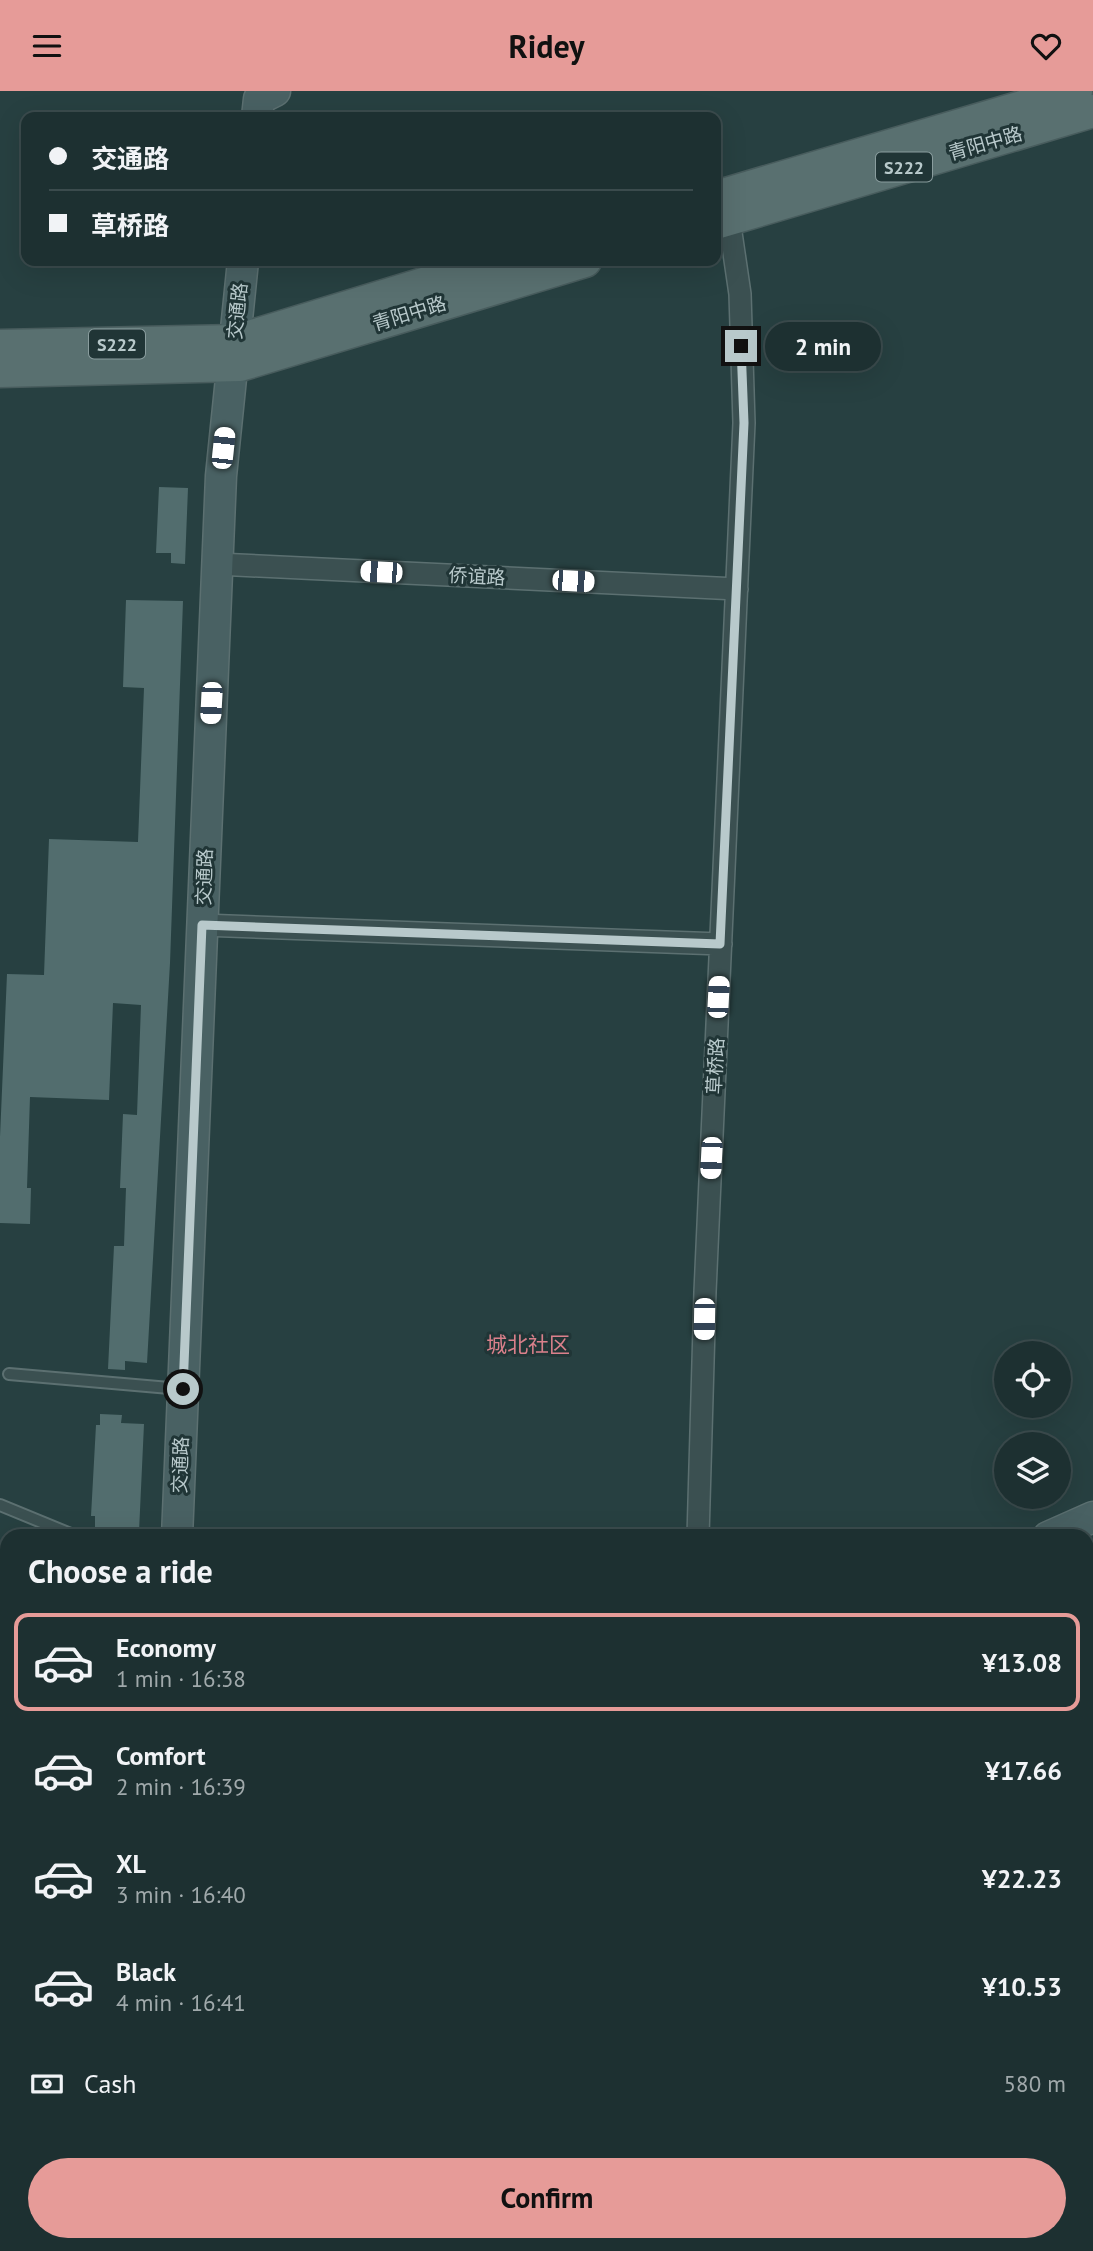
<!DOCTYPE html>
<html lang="en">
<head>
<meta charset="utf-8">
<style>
  :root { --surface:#1d3031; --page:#253839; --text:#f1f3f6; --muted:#a0a9ab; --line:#3b4b4d; --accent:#e69b98 }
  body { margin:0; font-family:"PT Sans","Noto Sans SC",sans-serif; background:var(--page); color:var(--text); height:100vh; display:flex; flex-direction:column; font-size:26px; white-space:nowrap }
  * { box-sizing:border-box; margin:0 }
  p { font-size:23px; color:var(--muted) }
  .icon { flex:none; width:38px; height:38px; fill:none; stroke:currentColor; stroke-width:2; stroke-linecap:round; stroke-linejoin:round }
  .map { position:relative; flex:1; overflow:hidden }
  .panel { position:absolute; left:0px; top:1438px; width:1094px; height:723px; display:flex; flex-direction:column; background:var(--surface); border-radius:21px 21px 0 0; box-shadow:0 7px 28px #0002,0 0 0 2px var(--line) }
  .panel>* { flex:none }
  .top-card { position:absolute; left:21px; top:21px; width:700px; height:154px; border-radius:14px; box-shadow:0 7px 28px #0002,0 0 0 2px var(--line); display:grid; align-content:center; height:154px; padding:0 28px; background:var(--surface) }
  .buttons { position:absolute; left:994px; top:1250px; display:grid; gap:14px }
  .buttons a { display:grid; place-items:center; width:77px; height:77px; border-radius:50%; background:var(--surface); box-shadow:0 7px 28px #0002,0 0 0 2px var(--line); font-size:35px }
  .end { position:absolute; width:32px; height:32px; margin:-16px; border:9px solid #b8c9cb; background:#111; box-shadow:0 0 0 4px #111 }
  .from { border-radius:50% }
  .bubble { position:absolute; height:49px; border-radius:24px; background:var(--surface); box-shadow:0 7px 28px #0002,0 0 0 2px var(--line); font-size:23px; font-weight:600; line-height:49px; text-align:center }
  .car { position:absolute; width:21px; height:42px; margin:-21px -10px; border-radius:9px; box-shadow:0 0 5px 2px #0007; background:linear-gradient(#fff 24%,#345 0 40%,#fff 0 76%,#345 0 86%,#fff 0) }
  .top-card b { display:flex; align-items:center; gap:24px; height:66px; font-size:26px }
  .top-card b+b { border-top:2px solid var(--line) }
  .top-card i { width:18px; height:18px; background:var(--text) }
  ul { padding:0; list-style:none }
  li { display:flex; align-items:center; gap:21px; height:98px; margin:0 14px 10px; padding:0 14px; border:4px solid transparent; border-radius:14px }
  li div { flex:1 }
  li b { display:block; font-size:26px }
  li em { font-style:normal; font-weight:600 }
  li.selected { border-color:var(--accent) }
  li>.icon { width:63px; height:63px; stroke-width:1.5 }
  h2 { padding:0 28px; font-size:32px; line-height:84px }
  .pay { display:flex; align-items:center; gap:18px; height:77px; padding:0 28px; font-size:26px }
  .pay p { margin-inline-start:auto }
  .button { display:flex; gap:14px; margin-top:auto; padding:14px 28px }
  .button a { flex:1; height:80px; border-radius:42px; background:var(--accent); color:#111; font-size:28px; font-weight:600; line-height:80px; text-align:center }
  header { display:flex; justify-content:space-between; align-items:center; height:91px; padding:0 28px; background:var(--accent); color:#111; font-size:32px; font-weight:600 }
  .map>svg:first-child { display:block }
</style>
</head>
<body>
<header><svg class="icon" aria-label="menu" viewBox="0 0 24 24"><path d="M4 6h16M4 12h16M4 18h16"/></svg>Ridey<svg class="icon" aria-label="heart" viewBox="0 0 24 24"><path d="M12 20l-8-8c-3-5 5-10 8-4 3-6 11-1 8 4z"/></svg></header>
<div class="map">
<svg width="1093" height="2160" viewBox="0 0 1093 2160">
  <rect width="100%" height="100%" fill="#274041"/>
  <path fill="#30493b" d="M534,2154h112l-8,6h-107z"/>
  <path fill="#386163" d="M0,1809l7,9v336h175l2,6h-184z
    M1093,1956v118l-6,2v-118z
    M740,2154h183l-8,6h-183z"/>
  <path fill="#526d6e" d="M159,396l29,1 -3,76 -14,-1v-10h-15z
    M126,509l57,1 -13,362 -23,400 -22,-2v9l-17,-1 6,-123h10l2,-58h-6l3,-74 14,1 4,-110 -28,-2 -4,97 -79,-3 -3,91h4l-1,36 -30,-1v-86l7,-163 37,1 5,-136 89,3 6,-154 -21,-1z
    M100,1323l22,1 -1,8 23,1 -5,108 -44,-3v-13h-4l5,-91h4z"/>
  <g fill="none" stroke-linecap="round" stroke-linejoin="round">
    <defs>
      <path id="lane" d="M9,1283l172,15
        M0,1414l78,32"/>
      <path id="street" d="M217,473l520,25
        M202,834l519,19
        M698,1446l7,-245 39,-869 -4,-129 -11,-75
        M0,1779l7,8
        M1087,1908l6,-5
        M1087,2107l6,-3
        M210,2154l2,6
        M681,2160l8,-6
        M984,2160l10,-6"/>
      <path id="secondary" d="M257,26l2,-18 16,-8
        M177,1446l44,-1061 22,-215
        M1048,1446l45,-20
        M0,1671l7,-3"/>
      <path id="primary" d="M716,106l360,-106
        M716,132l377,-112
        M0,255l236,-5 263,-80
        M0,280l240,-6 345,-104"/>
    </defs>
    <use href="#lane" stroke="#5c7071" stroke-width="14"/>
    <use href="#street" stroke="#5c7071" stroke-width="24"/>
    <use href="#secondary" stroke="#5c7071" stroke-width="33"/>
    <use href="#primary" stroke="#485c5d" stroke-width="35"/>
    <use href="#lane" stroke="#3b5051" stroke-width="10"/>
    <use href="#street" stroke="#3b5051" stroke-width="21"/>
    <use href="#secondary" stroke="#496163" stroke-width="30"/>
    <use href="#primary" stroke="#597070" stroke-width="32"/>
  </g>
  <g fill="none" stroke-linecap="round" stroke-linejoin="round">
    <path stroke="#b8c9cb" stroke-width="9" d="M183,1298l19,-464 518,19 24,-521 -3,-77"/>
  </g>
  <g text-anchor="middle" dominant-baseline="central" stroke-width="6" stroke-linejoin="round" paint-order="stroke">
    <g fill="#203536" stroke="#8a9d9e" stroke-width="2">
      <rect x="876" y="61.5" width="56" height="29" rx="5"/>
      <rect x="89" y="238.5" width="56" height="29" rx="5"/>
    </g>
    <g font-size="18" font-weight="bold" fill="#b8c9cb">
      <text x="904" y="76">S222</text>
      <text x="117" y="253">S222</text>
    </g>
    <g font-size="19" fill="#b8c9cb" stroke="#203536">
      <text transform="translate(985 52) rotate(-16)">青阳中路</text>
      <text transform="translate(237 220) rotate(-84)">交通路</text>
      <text transform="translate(409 222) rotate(-17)">青阳中路</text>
      <text transform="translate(477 485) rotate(3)">侨谊路</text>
      <text transform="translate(204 786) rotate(-88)">交通路</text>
      <text transform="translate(715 975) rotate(-87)">草桥路</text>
      <text transform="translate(180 1374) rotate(-88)">交通路</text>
    </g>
    <g font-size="21" fill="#da808b" stroke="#203536">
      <text x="528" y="1253">城北社区</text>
    </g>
  </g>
</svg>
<div class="buttons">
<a><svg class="icon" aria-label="locate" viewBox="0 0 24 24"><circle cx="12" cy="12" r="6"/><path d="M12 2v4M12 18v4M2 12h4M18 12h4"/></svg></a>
<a><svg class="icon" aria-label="layers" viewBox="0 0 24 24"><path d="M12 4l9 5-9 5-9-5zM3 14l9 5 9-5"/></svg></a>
</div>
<i class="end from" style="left:183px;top:1298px"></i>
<i class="end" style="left:741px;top:255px"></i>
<div class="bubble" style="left:765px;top:231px;width:116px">2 min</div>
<i class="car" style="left:223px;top:357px;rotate:6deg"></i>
<i class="car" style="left:381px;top:481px;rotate:273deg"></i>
<i class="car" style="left:573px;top:490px;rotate:93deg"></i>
<i class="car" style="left:211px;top:612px;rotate:183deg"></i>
<i class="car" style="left:718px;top:906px;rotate:3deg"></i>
<i class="car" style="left:711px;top:1067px;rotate:183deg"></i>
<i class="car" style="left:704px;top:1228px;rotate:181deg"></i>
<div class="top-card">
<b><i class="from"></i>交通路</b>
<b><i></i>草桥路</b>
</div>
<section class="panel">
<h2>Choose a ride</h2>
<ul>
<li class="selected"><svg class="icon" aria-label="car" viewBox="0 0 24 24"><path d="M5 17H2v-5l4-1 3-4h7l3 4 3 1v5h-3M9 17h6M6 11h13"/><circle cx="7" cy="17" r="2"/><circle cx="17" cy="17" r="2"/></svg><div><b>Economy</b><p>1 min · 16:38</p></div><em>¥13.08</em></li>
<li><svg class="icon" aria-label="car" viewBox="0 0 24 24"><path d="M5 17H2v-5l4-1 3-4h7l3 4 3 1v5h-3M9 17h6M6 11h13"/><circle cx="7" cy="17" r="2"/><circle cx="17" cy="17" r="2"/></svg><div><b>Comfort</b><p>2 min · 16:39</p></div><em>¥17.66</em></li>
<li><svg class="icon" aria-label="car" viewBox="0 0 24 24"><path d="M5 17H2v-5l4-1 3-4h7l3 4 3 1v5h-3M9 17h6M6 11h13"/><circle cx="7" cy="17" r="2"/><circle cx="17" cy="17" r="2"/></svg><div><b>XL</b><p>3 min · 16:40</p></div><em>¥22.23</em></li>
<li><svg class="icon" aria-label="car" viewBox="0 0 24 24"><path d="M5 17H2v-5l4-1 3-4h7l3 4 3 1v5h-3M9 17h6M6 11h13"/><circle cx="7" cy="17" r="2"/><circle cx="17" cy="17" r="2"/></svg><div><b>Black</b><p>4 min · 16:41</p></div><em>¥10.53</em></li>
</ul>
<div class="pay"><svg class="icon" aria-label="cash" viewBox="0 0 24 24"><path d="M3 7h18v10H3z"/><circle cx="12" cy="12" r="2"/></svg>Cash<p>580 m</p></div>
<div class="button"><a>Confirm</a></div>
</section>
</div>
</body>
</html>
